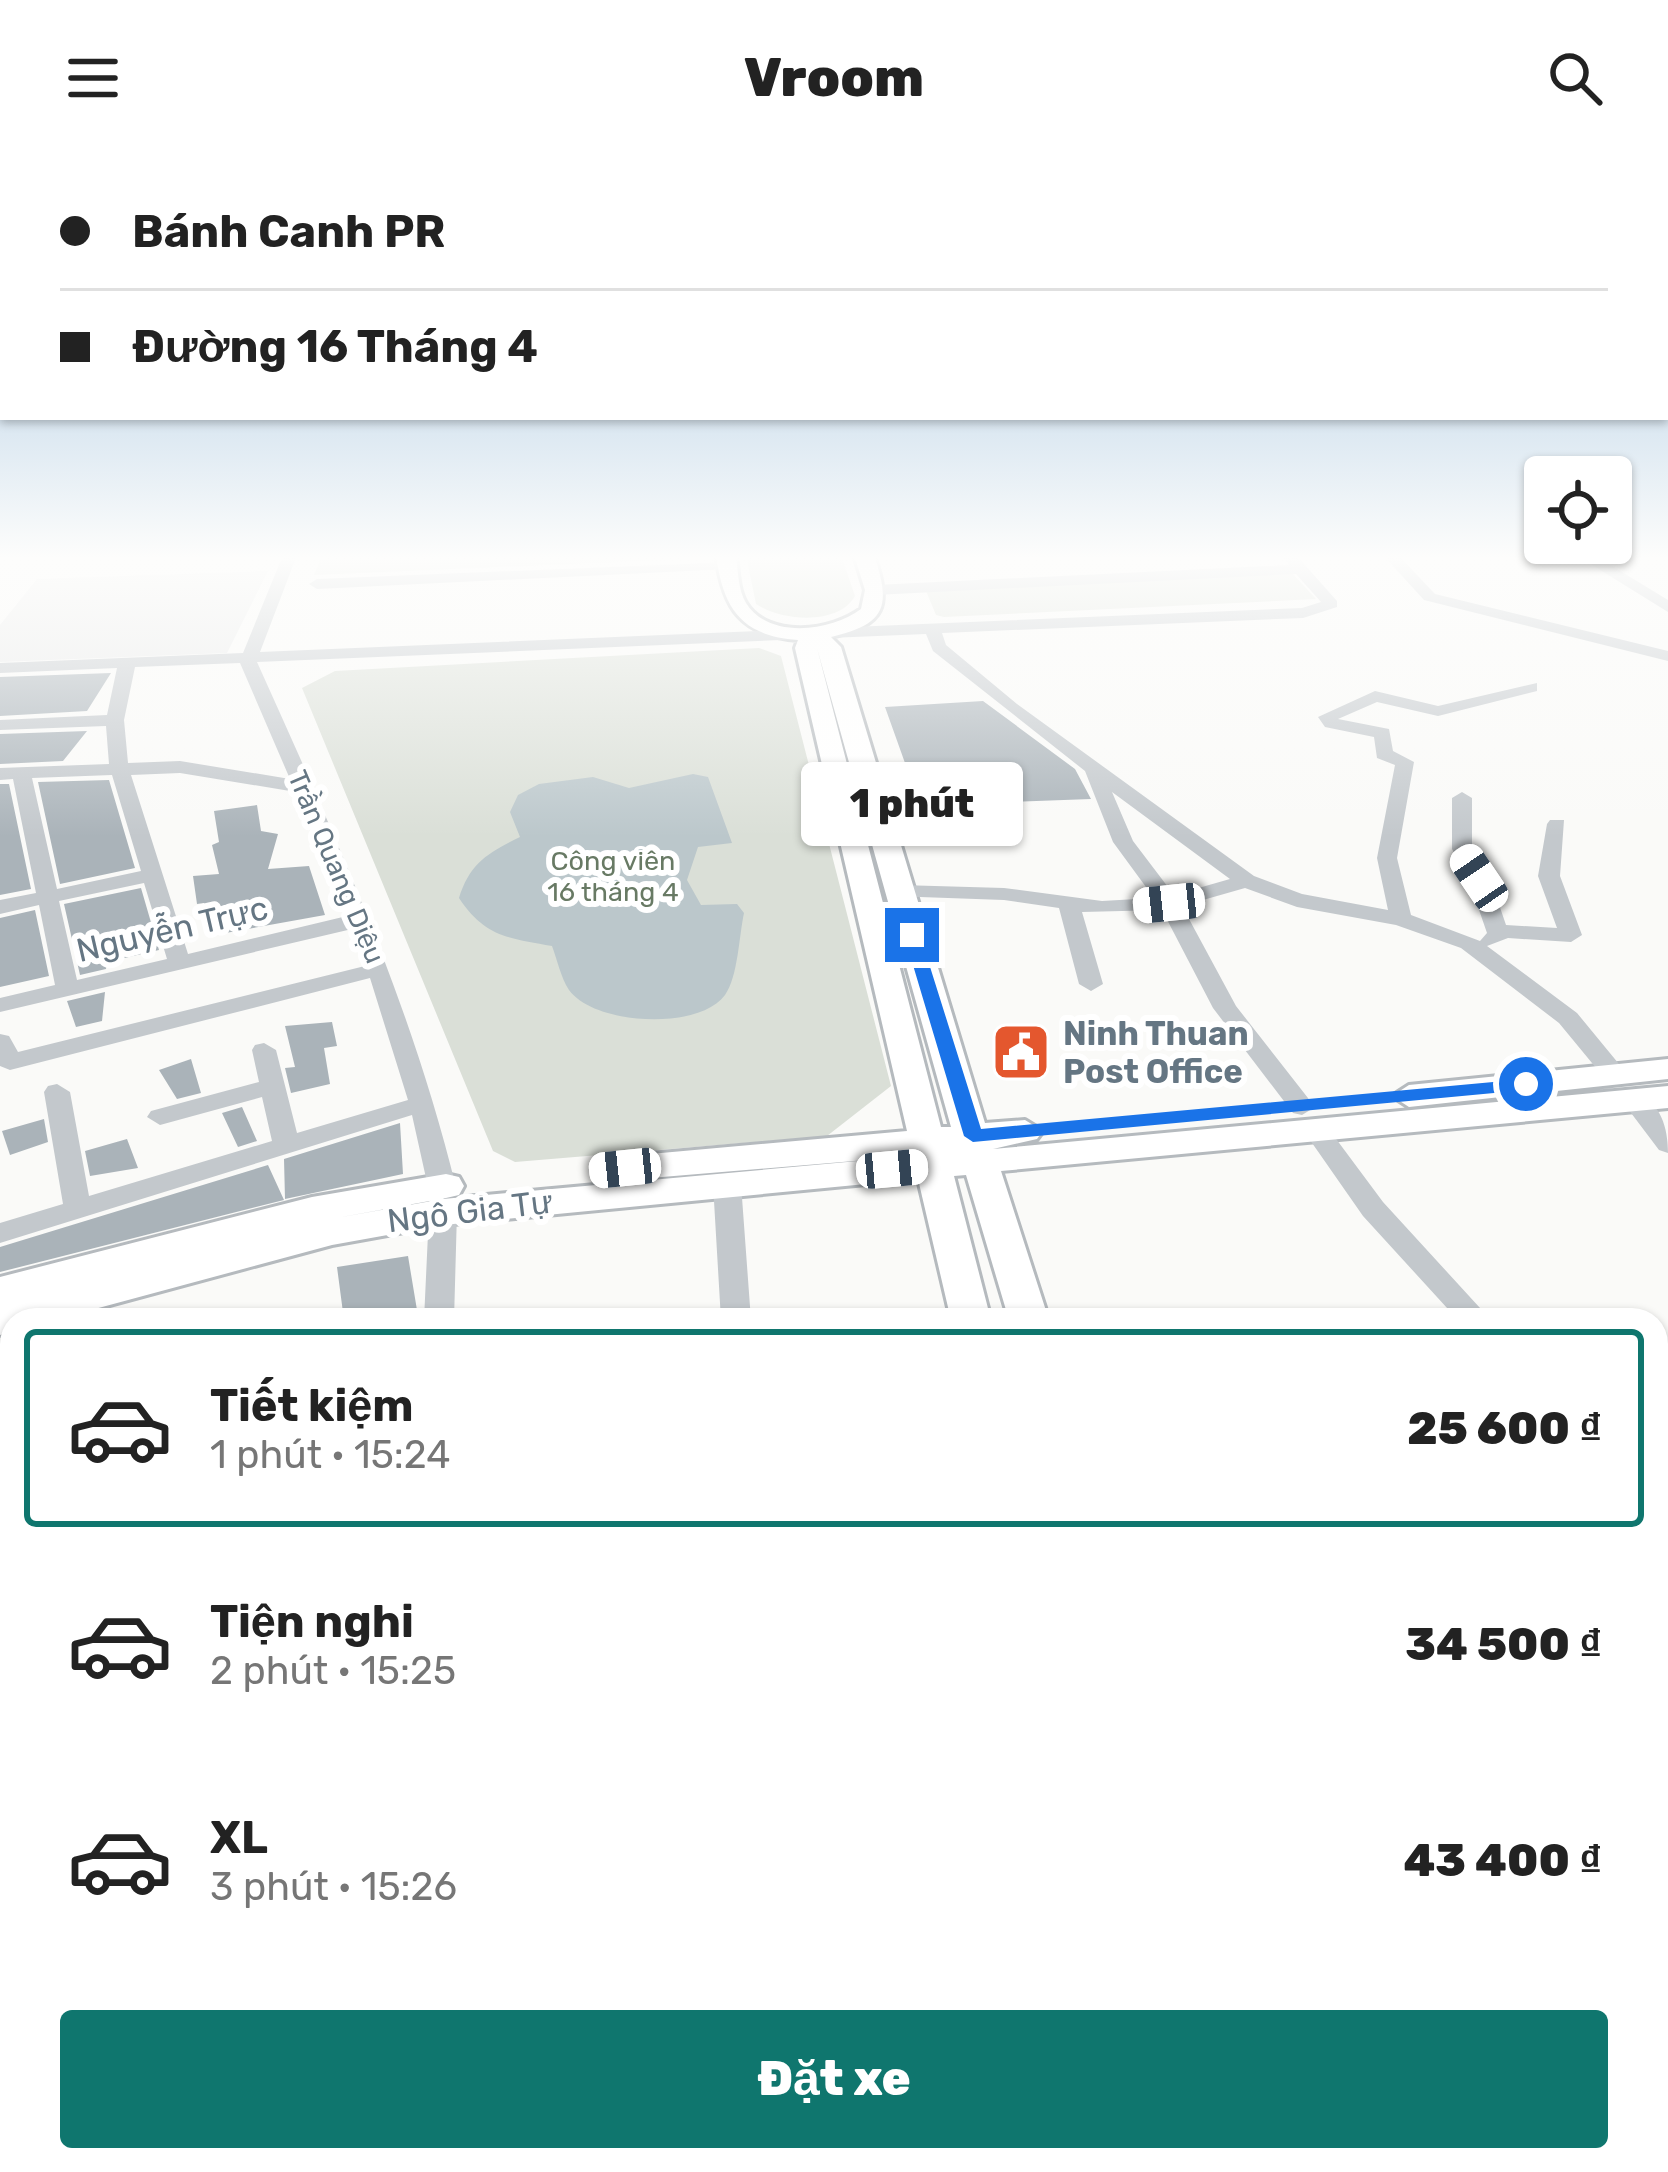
<!DOCTYPE html>
<html lang="vi">
<head>
<meta charset="utf-8">
<style>
  :root { --surface:#fff; --page:#f2f2f2; --text:#222; --muted:#767676; --line:#e0e0e0; --accent:#0f766e }
  body { margin:0; font-family:Rubik,sans-serif; background:var(--page); color:var(--text); height:100vh; display:flex; flex-direction:column; font-size:45px; white-space:nowrap }
  * { box-sizing:border-box; margin:0 }
  p { font-size:39px; color:var(--muted) }
  .icon { flex:none; width:66px; height:66px; fill:none; stroke:currentColor; stroke-width:2; stroke-linecap:round; stroke-linejoin:round }
  .map { position:relative; flex:1; overflow:hidden }
  .side { position:absolute; left:0px; top:1152px; width:1668px; height:864px; display:flex; flex-direction:column; background:var(--surface); border-radius:36px 36px 0 0; box-shadow:0 3px 9px #0004 }
  .side>* { flex:none }
  .top-card { position:absolute; left:0px; top:0px; width:1668px; height:264px; box-shadow:0 3px 9px #0004; display:grid; align-content:center; height:264px; padding:0 60px; background:var(--surface) }
  .controls { position:absolute; left:1524px; top:300px; display:grid; gap:24px }
  .controls a { display:grid; place-items:center; width:108px; height:108px; border-radius:12px; background:var(--surface); box-shadow:0 3px 9px #0004; font-size:60px }
  .end { position:absolute; width:54px; height:54px; margin:-27px; border:15px solid #1a73e8; background:#fff; box-shadow:0 0 0 6px #fff }
  .from { border-radius:50% }
  .bubble { position:absolute; height:84px; border-radius:12px; background:var(--surface); box-shadow:0 3px 9px #0004; font-size:39px; font-weight:800; line-height:84px; text-align:center }
  .car { position:absolute; width:36px; height:72px; margin:-36px -18px; border-radius:15px; box-shadow:0 0 9px 3px #0007; background:linear-gradient(#fff 24%,#345 0 40%,#fff 0 76%,#345 0 86%,#fff 0) }
  .top-card b { display:flex; align-items:center; gap:42px; height:114px; font-size:45px }
  .top-card b+b { border-top:3px solid var(--line) }
  .top-card i { width:30px; height:30px; background:var(--text) }
  ul { padding:21px 0 0; list-style:none }
  li { display:flex; align-items:center; gap:36px; height:198px; margin:0 24px 18px; padding:0 36px; border:6px solid transparent; border-radius:12px }
  li div { flex:1 }
  li b { display:block; font-size:45px }
  li em { font-style:normal; font-weight:800 }
  li.on { border-color:var(--accent) }
  li>.icon { width:108px; height:108px; stroke-width:1.5 }
  .primary-button { display:flex; gap:24px; margin-top:auto; padding:24px 60px }
  .primary-button a { flex:1; height:138px; border-radius:12px; background:var(--accent); color:#fff; font-size:48px; font-weight:800; line-height:138px; text-align:center }
  header { display:flex; justify-content:space-between; align-items:center; height:156px; padding:0 60px; background:var(--surface); font-size:54px; font-weight:800 }
  .map>svg:first-child { display:block }
</style>
</head>
<body>
<header><svg class="icon" aria-label="menu" viewBox="0 0 24 24"><path d="M4 6h16M4 12h16M4 18h16"/></svg>Vroom<svg class="icon" aria-label="search" viewBox="0 0 24 24"><circle cx="10" cy="10" r="6"/><path d="M15 15l6 6"/></svg></header>
<div class="map">
<svg width="1668" height="2016" viewBox="0 0 1668 2016">
  <rect width="100%" height="100%" fill="#fafaf8"/>
  <path fill="#e8e9e9" d="M268,415l-41,82 -227,9v-37l37,-46z"/>
  <path fill="#dadfd7" d="M322,399h363l1,4 -372,16z
    M746,399h95l14,41c-17,30 -74,25 -99,8z
    M1291,416l25,27 -372,18 -8,-2 -10,-24z
    M759,492l22,8 110,430 -64,50 -312,26 -22,-11 -191,-463 33,-17z
    M399,2004h694l3,12h-698z"/>
  <path fill="#bbc7cb" d="M693,618l15,3 24,66 -34,4 -11,33 14,25 36,-1 7,9c-5,23 -6,64 -19,82 -26,36 -131,30 -156,-5 -8,-12 -12,-31 -17,-44 -44,-8 -67,-9 -93,-48 11,-35 29,-45 61,-61l-10,-25 8,-17 21,-11 54,-7 36,11z"/>
  <path fill="#aab3b9" d="M111,517l-24,38 -87,5v-39z
    M983,545l92,68 16,30 -171,6 -35,-98z
    M87,575l-24,30 -63,3v-30z
    M109,624l26,88 -75,16 -22,-102z
    M0,628h9l22,105 -31,6z
    M257,649l4,26 17,3 -10,35 41,-3 16,49 -105,19 -16,-31 -7,1 -4,-28 26,-2 -7,-29 7,-3 -5,-31z
    M141,732l18,62 -52,12 -1,7 -26,6 -16,-71z
    M35,754l14,66 -49,11v-69z
    M105,836l-3,29 -26,6 -9,-26z
    M332,866l5,24 -13,2 6,36 -39,9 -6,-25 10,-1 -10,-41z
    M191,903l10,34 -24,6 -18,-29z
    M242,951l15,34 -19,6 -16,-34z
    M44,963l4,23 -38,13 -8,-24z
    M400,967l3,51 -118,25 -1,-40z
    M127,983l11,29 -48,8 -5,-25z
    M268,1009l16,35 -284,72v-25z
    M408,1100l9,54 -33,10h-40l-7,-53z"/>
  <g fill="none" stroke-linecap="round" stroke-linejoin="round">
    <defs>
      <path id="major" d="M716,399h20c2,15 2,35 10,48 23,37 86,28 115,6l4,-19 -11,-35h20c17,51 13,69 -43,82l10,10 144,476 40,-3 18,11 -6,8 -44,10 675,-63v22l-667,63 48,149h-40l-43,-145 -12,1 37,144h-40l-33,-141 -475,46 -111,20 -278,75h-42v11l-12,4v-30l332,-86 -332,86v-28l312,-80 134,-23 13,3 5,9 -5,9 -13,3 -110,20 107,-19 470,-43 -263,22 -18,-12 18,-12 257,-23 -112,-483 3,-8c-57,-4 -75,-32 -82,-85zM817,492l134,479h-10z
        M1668,903v20l-259,28 -17,-11 17,-11z
        M1147,2004h62l4,12h-64z
        M1237,2004h62l5,12h-64z"/>
    </defs>
    <use href="#major" stroke="#b5babe" stroke-width="6"/>
    <path fill="#c3c8cc" fill-rule="evenodd" d="M283,399h14l-37,97 1042,-44 19,-6 -25,-28 -421,21 -8,-5 8,-5 414,-20 -8,-10h15l41,46v6l-34,11 -361,15 4,12 71,59 237,172 48,18 86,16 -11,-52 18,-93 -18,-7 -3,-21 -49,-10 -7,-10 57,-26 63,15 99,-23v8l-99,25 -61,-14 -39,17 51,10 4,22 21,11 -17,96 14,57 69,26 7,-8 -19,-55 -16,-29v-51l10,-6 10,6v51l18,29 16,47 51,3 -19,-52 9,-52 3,-4h14l-4,56 22,59 -11,7 -63,-4 -21,8 90,67 51,62 -4,5h-18l-47,-57 -98,-75 -65,-23 -99,-18 -52,-19 -63,18 54,100 79,101 -13,8 -9,-2 -80,-105 -51,-98 -80,2 21,72 -12,7 -12,-7 -20,-76 -55,-8 -112,-4v-10l8,-1 104,3 98,13 52,-3 -41,-56 -28,-71 -152,-120 -7,-17 -669,28c79,175 154,342 199,525l-14,9 -14,-9 -16,-72 -412,128v-20l63,-19 -19,-112 4,-6 9,-2 13,8 19,104 183,-55 -10,-44 -102,28 -13,-8 4,-6 108,-29 -7,-32 3,-5 9,-2 12,7 21,83 111,-33 -38,-122 -360,92 -10,-4v-32l9,2 9,16 347,-86 -13,-37 -352,83v-14l55,-13 -16,-80 -39,9v-14l36,-7 -23,-114 -13,1v-12l109,-4 -3,-38 -106,4v-10l107,-5 10,-47 -117,5v-10l243,-10zM240,507l50,116 -110,-18 -52,2 -4,-43 11,-53zM180,617l116,19 51,124 -159,38 -57,-179zM112,619l29,96 -84,18 -25,-111zM1112,636l118,87 -56,16 -41,-54zM144,727l23,76 -90,21 -18,-79z
      M1383,399h15l37,39 233,57v10l-244,-61z
      M1576,399h18l74,45v12z
      M733,406v6l-5,1 -411,20 -8,-5 8,-5z
      M1635,937c26,9 33,35 33,60l-9,-3 -37,-49z
      M1316,966l9,2 58,78 108,118h-33l-95,-104 -60,-86z
      M727,1019l14,9 10,136h-30l-8,-136z
      M443,1046l14,10 -3,108h-30l5,-108z
      M12,1289v26l-12,4v-26z
      M1656,1397l12,4v47l-12,-4z
      M12,1566v36l-12,1v-36z
      M53,2004h48l-3,12h-48z
      M338,2004h48l-1,12h-48z"/>
    <use href="#major" fill="#fff" fill-rule="evenodd"/>
  </g>
  <linearGradient id="sky" x2="0" y2="1"><stop stop-color="#96bcdc"/><stop offset="0.59" stop-color="#fdfdfc"/><stop offset="1" stop-color="#fdfdfc" stop-opacity="0"/></linearGradient>
  <rect width="1668" height="681" fill="url(#sky)"/>
  <path fill="#1a73e8" d="M912,774l8,5 61,194 545,-50 9,5 -9,6 -553,52 -9,-6 -60,-201z"/>
  <defs>
    <symbol id="civic-square" viewBox="-11 -11 22 22"><rect x="-9" y="-9" width="18" height="18" rx="4" fill="#e4572e" stroke="#fff"/><path d="M-.6-6.5H3V-4.5H.6V-3L4-1V1h2V6H-6V1h2V-1L-.6-3ZM-1.2 2.5V6h2.4V2.5Z" fill="#fff"/></symbol>
  </defs>
  <g fill-rule="evenodd">
    <use href="#civic-square" x="988" y="863" width="66" height="66"/>
  </g>
  <g text-anchor="middle" dominant-baseline="central" stroke-width="12" stroke-linejoin="round" paint-order="stroke">
    <g font-size="27" fill="#687a64" stroke="#fff">
      <text x="613" y="705">Công viên<tspan x="613" dy="31">16 tháng 4</tspan></text>
    </g>
    <g font-size="27" fill="#657683" stroke="#fff">
      <text transform="translate(336 711) rotate(67)">Trần Quang Diệu</text>
    </g>
    <g font-size="33" fill="#657683" stroke="#fff">
      <text transform="translate(172 773) rotate(-13)">Nguyễn Trực</text>
      <text transform="translate(470 1055) rotate(-7)">Ngô Gia Tự</text>
    </g>
    <g font-size="33" font-weight="bold" fill="#657683" stroke="#fff" text-anchor="start">
      <text x="1063" y="877">Ninh Thuan<tspan x="1063" dy="38">Post Office</tspan></text>
    </g>
  </g>
</svg>
<div class="controls">
<a><svg class="icon" aria-label="locate" viewBox="0 0 24 24"><circle cx="12" cy="12" r="6"/><path d="M12 2v4M12 18v4M2 12h4M18 12h4"/></svg></a>
</div>
<i class="end from" style="left:1526px;top:928px"></i>
<i class="end" style="left:912px;top:779px"></i>
<div class="bubble" style="left:801px;top:606px;width:222px">1 phút</div>
<i class="car" style="left:1479px;top:722px;rotate:326deg"></i>
<i class="car" style="left:1169px;top:747px;rotate:264deg"></i>
<i class="car" style="left:625px;top:1012px;rotate:264deg"></i>
<i class="car" style="left:892px;top:1013px;rotate:85deg"></i>
<div class="top-card">
<b><i class="from"></i>Bánh Canh PR</b>
<b><i></i>Đường 16 Tháng 4</b>
</div>
<section class="side">
<ul>
<li class="on"><svg class="icon" aria-label="car" viewBox="0 0 24 24"><path d="M5 17H2v-5l4-1 3-4h7l3 4 3 1v5h-3M9 17h6M6 11h13"/><circle cx="7" cy="17" r="2"/><circle cx="17" cy="17" r="2"/></svg><div><b>Tiết kiệm</b><p>1 phút · 15:24</p></div><em>25 600 ₫</em></li>
<li><svg class="icon" aria-label="car" viewBox="0 0 24 24"><path d="M5 17H2v-5l4-1 3-4h7l3 4 3 1v5h-3M9 17h6M6 11h13"/><circle cx="7" cy="17" r="2"/><circle cx="17" cy="17" r="2"/></svg><div><b>Tiện nghi</b><p>2 phút · 15:25</p></div><em>34 500 ₫</em></li>
<li><svg class="icon" aria-label="car" viewBox="0 0 24 24"><path d="M5 17H2v-5l4-1 3-4h7l3 4 3 1v5h-3M9 17h6M6 11h13"/><circle cx="7" cy="17" r="2"/><circle cx="17" cy="17" r="2"/></svg><div><b>XL</b><p>3 phút · 15:26</p></div><em>43 400 ₫</em></li>
</ul>
<div class="primary-button"><a>Đặt xe</a></div>
</section>
</div>
</body>
</html>
